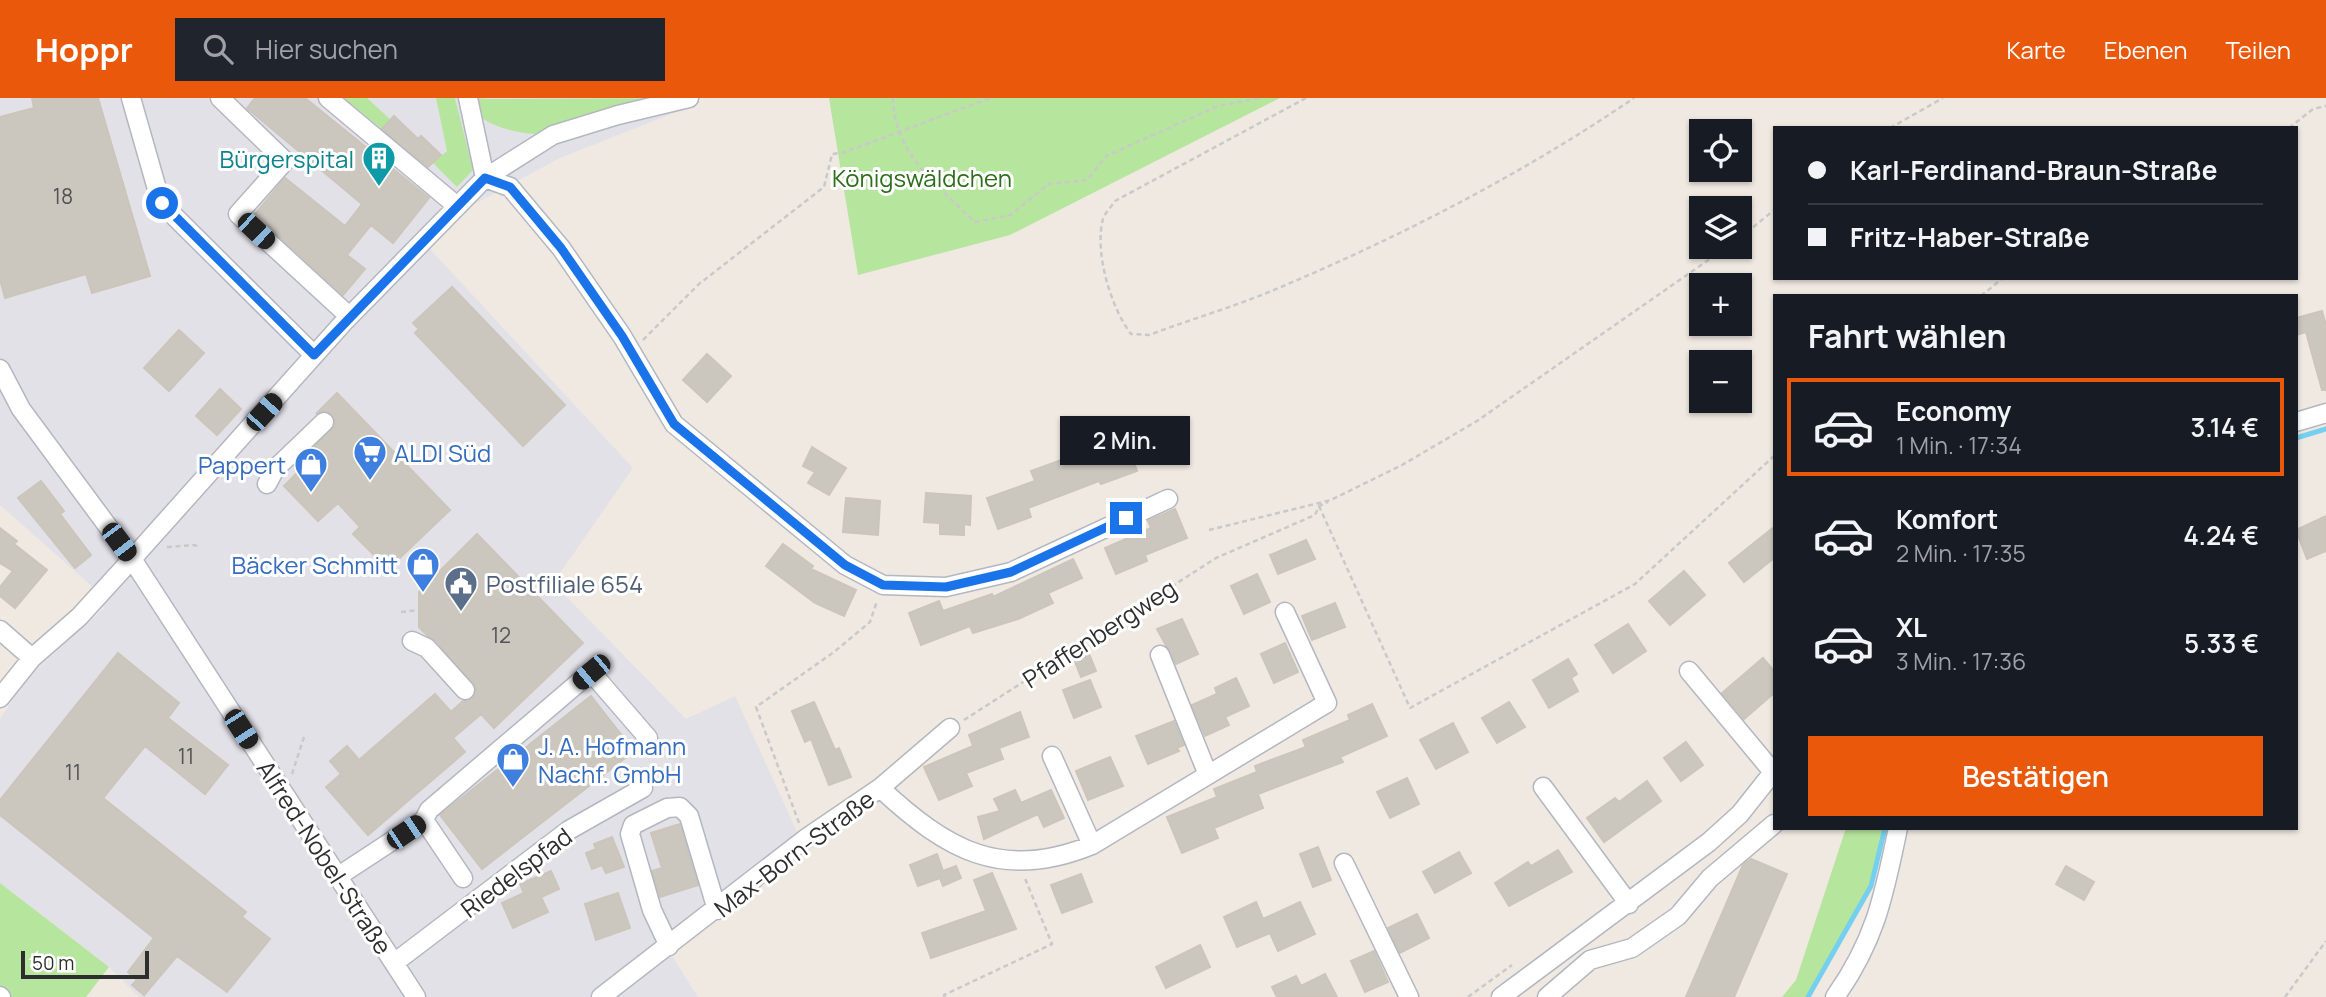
<!DOCTYPE html>
<html lang="de">
<head>
<meta charset="utf-8">
<style>
  :root { --surface:#171b24; --page:#20242c; --text:#f1f3f6; --muted:#9ea1a6; --line:#363941; --accent:#ea580c }
  body { margin:0; font-family:Manrope,sans-serif; background:var(--page); color:var(--text); height:100vh; display:flex; flex-direction:column; font-size:26px; white-space:nowrap }
  * { box-sizing:border-box; margin:0 }
  p { font-size:23px; color:var(--muted) }
  .icon { flex:none; width:38px; height:38px; fill:none; stroke:currentColor; stroke-width:2; stroke-linecap:round; stroke-linejoin:round }
  .map { position:relative; flex:1; overflow:hidden }
  .sheet { position:absolute; left:1773px; top:196px; width:525px; height:536px; display:flex; flex-direction:column; background:var(--surface); border-radius:0px; box-shadow:0 2px 5px #0004 }
  .sheet>* { flex:none }
  .banner { position:absolute; left:1773px; top:28px; width:525px; height:154px; border-radius:0px; box-shadow:0 2px 5px #0004; display:grid; align-content:center; height:154px; padding:0 35px; background:var(--surface) }
  .controls { position:absolute; left:1689px; top:21px; display:grid; gap:14px }
  .controls a { display:grid; place-items:center; width:63px; height:63px; border-radius:0px; background:var(--surface); box-shadow:0 2px 5px #0004; font-size:35px }
  .scale { position:absolute; left:21px; bottom:18px; width:128px; box-sizing:border-box; padding-left:7px; border:4px solid #2e2e2e; border-top:0; font-size:19px; line-height:24px; white-space:nowrap; color:#2e2e2e; -webkit-text-stroke:5px #fff; paint-order:stroke }
  .end { position:absolute; width:32px; height:32px; margin:-16px; border:9px solid #1a73e8; background:#fff; box-shadow:0 0 0 4px #fff }
  .from { border-radius:50% }
  .bubble { position:absolute; height:49px; border-radius:0px; background:var(--surface); box-shadow:0 2px 5px #0004; font-size:23px; font-weight:600; line-height:49px; text-align:center }
  .car { position:absolute; width:21px; height:42px; margin:-21px -10px; border-radius:9px; box-shadow:0 0 5px 2px #0007; background:linear-gradient(#222 24%,#8ab4d8 0 40%,#222 0 76%,#8ab4d8 0 86%,#222 0) }
  .banner b { display:flex; align-items:center; gap:24px; height:66px; font-size:26px }
  .banner b+b { border-top:2px solid var(--line) }
  .banner i { width:18px; height:18px; background:var(--text) }
  ul { padding:0; list-style:none }
  li { display:flex; align-items:center; gap:21px; height:98px; margin:0 14px 10px; padding:0 21px; border:4px solid transparent; border-radius:0px }
  li div { flex:1 }
  li b { display:block; font-size:26px }
  li em { font-style:normal; font-weight:600 }
  li.current { border-color:var(--accent) }
  li>.icon { width:63px; height:63px; stroke-width:1.5 }
  h2 { padding:0 35px; font-size:32px; line-height:84px }
  .cta { display:flex; gap:14px; margin-top:auto; padding:14px 35px }
  .cta a { flex:1; height:80px; border-radius:0px; background:var(--accent); color:#fff; font-size:28px; font-weight:600; line-height:80px; text-align:center }
  header { display:flex; align-items:center; gap:42px; box-sizing:border-box; height:98px; padding:0 35px; background:var(--accent); color:#fff }
  header strong { font-size:33px }
  nav { display:flex; gap:38px; margin-inline-start:auto; font-size:24px }
  .search { width:490px; height:63px; background:var(--page); display:flex; align-items:center; gap:18px; box-sizing:border-box; padding:0 24px; border-radius:0px; color:var(--muted); font-size:26px }
  .map>svg:first-child { display:block }
</style>
</head>
<body>
<header>
<strong>Hoppr</strong>
<div class="search"><svg class="icon" aria-label="search" viewBox="0 0 24 24"><circle cx="10" cy="10" r="6"/><path d="M15 15l6 6"/></svg>Hier suchen</div>
<nav><a>Karte</a><a>Ebenen</a><a>Teilen</a></nav>
</header>
<div class="map">
<svg width="2326" height="899" viewBox="0 0 2326 899">
  <rect width="100%" height="100%" fill="#efe9e1"/>
  <path fill="#e3e1e8" d="M0,0h698l1,5 -139,55 -143,77 216,233 -80,115 133,136 49,-23 63,138 -136,106 36,57h-559l-30,-30 -109,-84v-164l26,-40 78,-71 -9,-19 -95,-84z"/>
  <path fill="#b6e59e" d="M344,0h23l24,22 -9,9z
    M436,0h19l18,72 -16,17 -24,-24 14,-12z
    M468,0l21,1 200,-1 -136,37c-26,0 -78,-6 -85,-37z
    M829,0h451l-270,137 -152,40z
    M1846,730h39l-14,58 -63,111h-26l14,-17z
    M0,785l109,84 -23,30h-78l-8,-6z"/>
  <g fill="none" stroke-linecap="round" stroke-linejoin="round">
    <path stroke="#75cff0" stroke-width="5" d="M2296,340l30,-9
      M1808,899l63,-111 14,-58"/>
  </g>
  <path fill="#cbc7bf" stroke="#cbc5ba" stroke-width="2" d="M32,0h66l52,178 -58,17 -6,-19 -81,24 -5,-19v-162l34,-9z
    M255,0h50l124,100 -36,45 -22,-18 -24,30 18,14 -22,26 -88,-81 30,-36 60,48 17,-22 -115,-96z
    M394,18l24,23 3,-3 20,19 -13,12 -46,-38z
    M452,189l113,118 -42,41 -108,-113 4,-4 -6,-6z
    M2322,213l4,14v65h-4l-16,-58 -10,3v-17z
    M179,232l25,23 -35,38 -25,-23z
    M707,256l24,22 -24,26 -24,-22z
    M220,291l21,20 -24,26 -21,-19z
    M337,295l113,117 -62,59 -35,-35 7,-7 -22,-24 -20,18 -34,-35 20,-20 -5,-5 36,-35 -3,-12 -10,-3 -6,3z
    M1124,339l13,34 -36,13 -2,-3 -71,27 3,9 -33,12 -11,-31 48,-17 -4,-10z
    M812,349l34,21 -17,27 -21,-12 7,-11 -12,-6z
    M41,383l23,30 -4,3 31,41 -16,13 -57,-70z
    M926,395l45,3 -1,29 -6,-1v11l-24,-1v-11l-16,-1z
    M846,400l34,3 -2,34 -35,-3z
    M1175,411l12,29 -42,17 2,6 -31,13 -11,-26 46,-20 -3,-7z
    M2326,418v35l-19,8 -11,-29z
    M1774,429v31l-30,24 -15,-19z
    M0,430l17,13 -3,3 33,26 -32,38 -15,-12v-9l13,-16 -13,-8z
    M477,436l106,109 -89,85 -13,-14 -28,24 12,14 -97,83 -42,-48 15,-13 -11,-13 17,-15 12,14 76,-66 16,18 12,-11 10,-3 3,-10 -3,-6 -54,-55v-35z
    M1306,442l9,19 -37,15 -8,-19z
    M783,446l30,22 -2,3 45,21 -12,26 -29,-13 -49,-37z
    M1073,461l9,19 -34,15 5,10 -35,16 -45,14 -3,-7 -49,19 -12,-32 30,-12 4,10 49,-17 1,3z
    M1684,473l21,24 -35,30 -21,-24z
    M1257,476l13,28 -26,12 -13,-28z
    M1335,505l10,24 -33,13 -10,-24z
    M1182,521l16,35 -22,10 -19,-35z
    M1628,526l18,27 -33,22 -18,-28z
    M1285,545l13,29 -24,11 -13,-29z
    M118,555l61,50 -11,15 60,47 -23,29 -60,-48 -42,52 143,114 -4,5 28,22 -43,53 -50,-36 -33,39 -12,-10 5,-5 -9,-8 26,-34 -154,-123v-15z
    M1089,556l7,17 -15,6 -7,-18z
    M1763,560l11,13v22l-30,26 -22,-26z
    M1568,561l9,15 -6,4 7,13 -29,17 -16,-28z
    M1236,580l13,28 -24,11 4,8 -24,11 -13,-31 25,-11 -2,-6z
    M1090,582l11,27 -27,11 -11,-28z
    M591,598l43,55 -152,118 -42,-54z
    M814,604l21,48 4,-2 12,29 -22,8 -18,-46 -6,3 -13,-31z
    M1509,604l16,25 -28,16 -15,-25z
    M1372,606l15,32 -47,21 3,5 -85,32 5,14 -49,20 4,10 -36,15 -15,-36 50,-20 -3,-8 43,-17 -2,-6 51,-19 -3,-7 47,-20 -2,-5z
    M1020,614l9,25 -30,11 4,11 -37,14 6,13 -33,14 -15,-33 49,-21 -4,-11z
    M1174,623l10,24 -7,3 2,3 -31,13 -12,-28z
    M1453,625l15,29 -32,17 -16,-29z
    M1686,644l17,23 -22,16 -17,-23z
    M1110,659l13,29 -35,14 -12,-29z
    M1407,680l12,26 -29,14 -13,-26z
    M1647,683l14,20 -57,41 -17,-24 28,-20 4,4z
    M1015,692l6,13 30,-13 13,28 -20,9 -6,-13 -54,25 -6,-22 22,-6 -6,-12z
    M680,726l18,61 -38,12 -8,-26 10,-3 -11,-35z
    M612,739l12,30 -18,6 -4,-8 -10,4 -6,-16 10,-4 -2,-5z
    M1318,749l13,33 -18,7 -13,-33z
    M1558,752l14,22 -63,34 -14,-23 33,-21 3,4z
    M1459,754l12,21 -36,20 -12,-21z
    M937,756l6,17 13,-5 5,12 -18,8 -3,-8 -22,8 -8,-21z
    M1751,761l36,15 -53,123h-48l57,-132z
    M2066,768l28,16 -10,18 -28,-16z
    M551,773l8,18 -18,8 7,15 -35,16 -11,-25 22,-10 -4,-9z
    M992,775l24,56 -85,29 -9,-25 64,-22 -12,-31z
    M1081,776l11,28 -30,11 -11,-28z
    M618,795l12,35 -34,12 -11,-36z
    M1256,804l7,17 37,-17 15,32 -37,17 -8,-18 -33,14 -13,-30z
    M1417,816l12,24 -29,15 -12,-25z
    M1200,847l10,22 -44,21 -10,-21z
    M1374,853l14,31 -23,10 -14,-31z
    M1325,876l12,23h-60l-5,-10 24,-11 5,10z"/>
  <g fill="none" stroke-linecap="round" stroke-linejoin="round">
    <defs>
      <path id="minor" d="M131,0l30,105 153,152
        M220,0l65,63 -47,53 111,102
        M328,0l129,108
        M468,0l17,80
        M485,80l25,9 51,61 61,88 52,88 171,141 38,20 63,2 65,-15 157,-73
        M0,271l21,40 111,150 284,438
        M2296,324l30,-9
        M267,386l8,-15 49,-47
        M0,532l32,28
        M412,543l15,7 38,42
        M1160,557l48,120
        M1689,573l84,101
        M0,600l32,-40 47,-41 53,-58 211,-236 142,-145 68,-43 65,-20 71,-17
        M1052,658l40,89
        M1543,689l86,117
        M880,690c67,62 122,94 212,57l235,-142 -42,-91
        M424,722l5,-10 162,-138 57,66
        M1344,765l65,134
        M337,779l87,-57 39,58
        M669,848l-17,-36 -22,-76 3,-9 34,-17 13,-1 9,9 28,94
        M394,865l175,-133 74,-42
        M0,898l1,1
        M601,899l204,-158 75,-51 70,-60
        M1501,899l208,-155 31,-28 34,-43
        M1547,899l43,-37 42,-12 46,-32 32,-38 64,-54
        M1835,899c41,-58 49,-102 63,-169"/>
    </defs>
    <use href="#minor" stroke="#b4b7c1" stroke-width="21"/>
    <path stroke="#c9c9c9" stroke-width="2.5" stroke-dasharray="5 3.5" stroke-linecap="butt" d="M893,0c1,56 45,88 82,124l36,-7 37,-31 39,-4 19,-24 112,-50 41,-8
      M1306,0l-191,103c-4,6 -10,12 -12,18 -9,33 8,89 28,115l18,1c40,-15 81,-27 120,-43 127,-53 252,-117 365,-194
      M1890,30l53,-30
      M2289,30l24,-19 13,-3
      M1740,140l34,-28
      M1981,198l22,-18
      M643,242l56,-56 125,-97 8,-33 13,-2 145,-54
      M1319,408l91,202 225,-124 139,-128
      M1209,432l122,-30 71,-35 75,-44 250,-174
      M167,449l28,-2 5,3
      M371,472l7,-11
      M401,514l18,-2
      M964,622l252,-162 99,-43 4,-9 9,-4
      M292,676l12,-37
      M799,725l-43,-116 78,-55 36,-30 7,-21
      M945,899l-1,-2 108,-51 -28,-68
      M1468,899l44,-32
      M2285,899l41,-56"/>
    <use href="#minor" stroke="#fff" stroke-width="18"/>
  </g>
  <g fill="none" stroke-linecap="round" stroke-linejoin="round">
    <path stroke="#1a73e8" stroke-width="9" d="M162,105l152,152 171,-177 25,9 51,61 61,88 52,88 171,141 38,20 63,2 65,-15 115,-54"/>
  </g>
  <defs>
    <symbol id="building-pin" viewBox="-11 -11 22 30"><path d="M0 17L-7.5 6A9.5 9.5 0 1 1 7.5 6Z" fill="#0f9aa8" stroke="#fff"/><path d="M-4-6H4V6H1V3H-1V6H-4ZM-2.5-4.3h1.7v1.8h-1.7ZM.8-4.3h1.7v1.8H.8ZM-2.5-1h1.7V.8h-1.7ZM.8-1h1.7V.8H.8Z" fill="#fff"/></symbol>
    <symbol id="supermarket-pin" viewBox="-11 -11 22 30"><path d="M0 17L-7.5 6A9.5 9.5 0 1 1 7.5 6Z" fill="#3f7fe0" stroke="#fff"/><path d="M-6-5.5h2.5l.6 2H6L4.5 2H-2.5L-4.4-4H-6ZM-1.5 3.2a1.3 1.3 0 1 0 .1 0ZM3 3.2a1.3 1.3 0 1 0 .1 0Z" fill="#fff"/></symbol>
    <symbol id="shop-pin" viewBox="-11 -11 22 30"><path d="M0 17L-7.5 6A9.5 9.5 0 1 1 7.5 6Z" fill="#3f7fe0" stroke="#fff"/><path d="M-5-2.5h2.3a2.7 3.5 0 0 1 5.4 0H5L5.5 6h-11ZM-1.5-2.5h3a1.5 2.3 0 0 0-3 0Z" fill="#fff"/></symbol>
    <symbol id="civic-pin" viewBox="-11 -11 22 30"><path d="M0 17L-7.5 6A9.5 9.5 0 1 1 7.5 6Z" fill="#5c6f8a" stroke="#fff"/><path d="M-.6-6.5H3V-4.5H.6V-3L4-1V1h2V6H-6V1h2V-1L-.6-3ZM-1.2 2.5V6h2.4V2.5Z" fill="#fff"/></symbol>
  </defs>
  <g fill-rule="evenodd">
    <use href="#building-pin" x="360" y="41" width="38" height="52"/>
    <use href="#supermarket-pin" x="351" y="335" width="38" height="52"/>
    <use href="#shop-pin" x="292" y="347" width="38" height="52"/>
    <use href="#shop-pin" x="404" y="447" width="38" height="52"/>
    <use href="#civic-pin" x="442" y="466" width="38" height="52"/>
    <use href="#shop-pin" x="494" y="642" width="38" height="52"/>
  </g>
  <g text-anchor="middle" dominant-baseline="central" stroke-width="6" stroke-linejoin="round" paint-order="stroke">
    <g font-size="21" fill="#555452">
      <text x="63" y="98">18</text>
      <text x="501" y="537">12</text>
      <text x="186" y="658">11</text>
      <text x="73" y="674">11</text>
    </g>
    <g font-size="24" fill="#0d838f" stroke="#fff" text-anchor="end">
      <text x="354" y="60">Bürgerspital</text>
    </g>
    <g font-size="24" fill="#2c6e1b" stroke="#fff">
      <text x="922" y="79">Königswäldchen</text>
    </g>
    <g font-size="24" fill="#366cbe" stroke="#fff" text-anchor="start">
      <text x="394" y="354">ALDI Süd</text>
      <text x="286" y="366" text-anchor="end">Pappert</text>
      <text x="398" y="466" text-anchor="end">Bäcker Schmitt</text>
      <text x="538" y="647">J. A. Hofmann<tspan x="538" dy="28">Nachf. GmbH</tspan></text>
    </g>
    <g font-size="24" fill="#4e5e75" stroke="#fff" text-anchor="start">
      <text x="486" y="485">Postfiliale 654</text>
    </g>
    <g font-size="24" fill="#2e2e2e" stroke="#fff">
      <text transform="translate(1099 535) rotate(-33)">Pfaffenbergweg</text>
      <text transform="translate(794 755) rotate(-37)">Max-Born-Straße</text>
      <text transform="translate(325 759) rotate(57)">Alfred-Nobel-Straße</text>
      <text transform="translate(516 774) rotate(-37)">Riedelspfad</text>
    </g>
  </g>
</svg>
<div class="controls">
<a><svg class="icon" aria-label="locate" viewBox="0 0 24 24"><circle cx="12" cy="12" r="6"/><path d="M12 2v4M12 18v4M2 12h4M18 12h4"/></svg></a>
<a><svg class="icon" aria-label="layers" viewBox="0 0 24 24"><path d="M12 4l9 5-9 5-9-5zM3 14l9 5 9-5"/></svg></a>
<a>+</a>
<a>−</a>
</div>
<div class="scale">50 m</div>
<i class="end from" style="left:162px;top:105px"></i>
<i class="end" style="left:1126px;top:420px"></i>
<div class="bubble" style="left:1060px;top:318px;width:130px">2 Min.</div>
<i class="car" style="left:256px;top:133px;rotate:133deg"></i>
<i class="car" style="left:264px;top:314px;rotate:42deg"></i>
<i class="car" style="left:119px;top:444px;rotate:143deg"></i>
<i class="car" style="left:591px;top:574px;rotate:230deg"></i>
<i class="car" style="left:241px;top:631px;rotate:147deg"></i>
<i class="car" style="left:406px;top:734px;rotate:56deg"></i>
<div class="banner">
<b><i class="from"></i>Karl-Ferdinand-Braun-Straße</b>
<b><i></i>Fritz-Haber-Straße</b>
</div>
<section class="sheet">
<h2>Fahrt wählen</h2>
<ul>
<li class="current"><svg class="icon" aria-label="car" viewBox="0 0 24 24"><path d="M5 17H2v-5l4-1 3-4h7l3 4 3 1v5h-3M9 17h6M6 11h13"/><circle cx="7" cy="17" r="2"/><circle cx="17" cy="17" r="2"/></svg><div><b>Economy</b><p>1 Min. · 17:34</p></div><em>3.14 €</em></li>
<li><svg class="icon" aria-label="car" viewBox="0 0 24 24"><path d="M5 17H2v-5l4-1 3-4h7l3 4 3 1v5h-3M9 17h6M6 11h13"/><circle cx="7" cy="17" r="2"/><circle cx="17" cy="17" r="2"/></svg><div><b>Komfort</b><p>2 Min. · 17:35</p></div><em>4.24 €</em></li>
<li><svg class="icon" aria-label="car" viewBox="0 0 24 24"><path d="M5 17H2v-5l4-1 3-4h7l3 4 3 1v5h-3M9 17h6M6 11h13"/><circle cx="7" cy="17" r="2"/><circle cx="17" cy="17" r="2"/></svg><div><b>XL</b><p>3 Min. · 17:36</p></div><em>5.33 €</em></li>
</ul>
<div class="cta"><a>Bestätigen</a></div>
</section>
</div>
</body>
</html>
